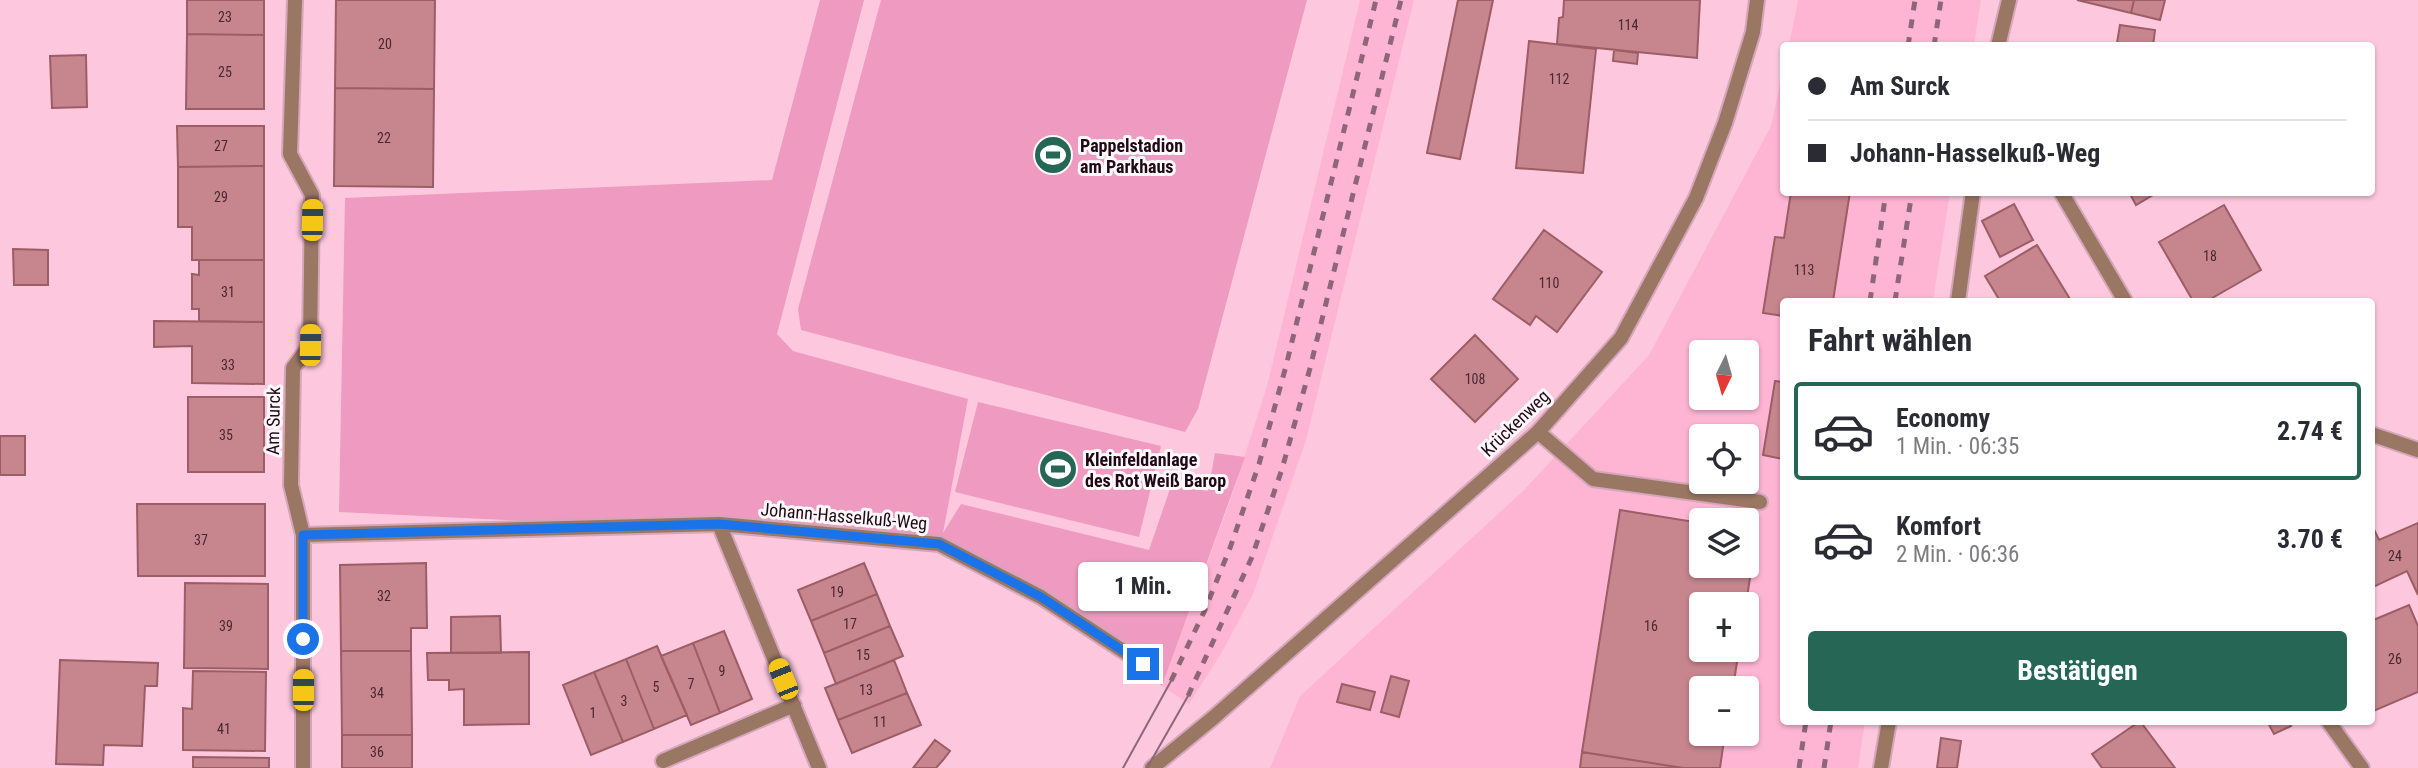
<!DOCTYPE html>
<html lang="de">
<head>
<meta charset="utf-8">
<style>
  :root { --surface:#fff; --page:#f2f2f3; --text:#2b2b33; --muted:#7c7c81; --line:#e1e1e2; --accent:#256654 }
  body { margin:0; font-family:"Roboto Condensed",sans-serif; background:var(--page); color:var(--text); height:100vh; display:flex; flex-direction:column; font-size:26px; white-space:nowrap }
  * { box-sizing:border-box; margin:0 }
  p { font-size:23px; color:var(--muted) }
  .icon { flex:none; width:38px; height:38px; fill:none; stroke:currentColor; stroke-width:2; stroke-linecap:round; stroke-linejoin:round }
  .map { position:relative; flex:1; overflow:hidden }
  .drawer { position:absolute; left:1780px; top:298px; width:595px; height:427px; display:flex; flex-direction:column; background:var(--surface); border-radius:7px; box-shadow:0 2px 5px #0004 }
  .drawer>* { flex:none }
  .hud { position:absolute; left:1780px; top:42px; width:595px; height:154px; border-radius:7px; box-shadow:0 2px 5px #0004; display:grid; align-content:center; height:154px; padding:0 28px; background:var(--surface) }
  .needle { width:46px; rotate:185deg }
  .tools { position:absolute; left:1689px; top:340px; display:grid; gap:14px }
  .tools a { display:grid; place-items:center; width:70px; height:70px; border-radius:7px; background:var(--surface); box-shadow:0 2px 5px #0004; font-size:35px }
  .end { position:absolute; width:32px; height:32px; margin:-16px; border:9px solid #1a73e8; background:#fff; box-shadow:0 0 0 4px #fff }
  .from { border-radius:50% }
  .bubble { position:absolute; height:49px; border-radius:7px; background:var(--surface); box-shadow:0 2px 5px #0004; font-size:23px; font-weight:700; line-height:49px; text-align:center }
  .car { position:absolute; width:21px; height:42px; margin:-21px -10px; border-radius:9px; box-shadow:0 0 5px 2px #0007; background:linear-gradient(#f5c518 24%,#345 0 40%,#f5c518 0 76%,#345 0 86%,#f5c518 0) }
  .hud b { display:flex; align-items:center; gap:24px; height:66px; font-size:26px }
  .hud b+b { border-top:2px solid var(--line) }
  .hud i { width:18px; height:18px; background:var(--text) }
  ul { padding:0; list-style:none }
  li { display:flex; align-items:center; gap:21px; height:98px; margin:0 14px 10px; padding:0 14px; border:4px solid transparent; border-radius:7px }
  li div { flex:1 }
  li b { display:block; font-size:26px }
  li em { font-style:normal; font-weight:700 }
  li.active { border-color:var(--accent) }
  li>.icon { width:63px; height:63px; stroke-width:1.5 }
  h2 { padding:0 28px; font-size:32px; line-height:84px }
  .action { display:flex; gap:14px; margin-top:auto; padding:14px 28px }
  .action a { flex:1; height:80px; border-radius:7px; background:var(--accent); color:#fff; font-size:28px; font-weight:700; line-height:80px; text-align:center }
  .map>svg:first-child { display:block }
</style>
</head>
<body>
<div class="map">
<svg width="2418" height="768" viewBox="0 0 2418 768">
  <rect width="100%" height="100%" fill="#fdc8de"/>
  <path fill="#feb5d4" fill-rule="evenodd" d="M1360,0h54l-108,440 -53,154 -31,58 -33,52 -27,-18 70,-191 35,-109z
    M1798,0h183l-7,45h-185z
    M1783,70v122l167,1 -17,108h-150v420h82l-7,47h-588l30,-72 223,-205 126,-136 122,-229zM1701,352h45v45h-45zM1701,436h45v45h-45zM1701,520h45v45h-45zM1701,604h45v45h-45zM1701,688h45v45h-45z"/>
  <path fill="#ef9ac0" d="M820,0h44l-87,334 16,17 175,48 -25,134 18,-29 188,46 22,-64 37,5 7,-38 30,4 -83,229 -55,-46 -168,-96 -55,-6 -545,-26 6,-314 427,-18z
    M881,0h426l-109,409 -13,23 -384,-102 -3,-21z
    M978,402l183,44 -22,91 -184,-45z"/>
  <path fill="#c7858d" stroke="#9c5d65" stroke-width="2" d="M187,0h77v35l-77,-1z
    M336,0h99l-1,89 -99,-1z
    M1458,0h35l-33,159 -33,-6z
    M1564,0h136l-3,58 -140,-14 2,-26 4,-1z
    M2077,0h57l-3,13z
    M2134,0h31l-5,20 -29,-7z
    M2120,25l35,5 -2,16 -36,-3z
    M187,34l77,1v74h-78z
    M1529,41l67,8 -13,124 -67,-5z
    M1614,50l24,3 -1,11 -24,-3z
    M86,55l1,52 -35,1 -2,-52z
    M335,88l99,1 -1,98 -99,-1z
    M177,126h87v40l-86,1z
    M264,166v94h-72v-33h-14v-60z
    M1791,192h59l-17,109h-50v15l-20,-3 12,-76 9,1z
    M2129,192h29l-22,13z
    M2014,204l19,36 -33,17 -18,-36z
    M2224,205l37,65 -54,31h-14l-34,-59z
    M1544,230l58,42 -45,60 -21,-16 -6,9 -37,-26z
    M2037,245l33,54 -3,2h-67l-15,-25z
    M13,249l35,1v35h-34z
    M199,260h65v62l-65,-1v-12h-7v-35l7,1z
    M154,321l110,1v62l-72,-1v-37l-38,1z
    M1475,335l43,44 -43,43 -44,-43z
    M1775,381l8,1v77l-20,-4z
    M188,397h76v75h-76z
    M0,436h25v39h-25z
    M137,504h128v72h-127z
    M1620,510l81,13v42h45v-35l11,2 -11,72h-45v45h38l-6,39h-32v45h24l-5,35h-37l-101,-16z
    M2371,523l8,17 39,-17v72l-11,-24 -36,17z
    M426,563l1,65h-16v23h-70l-1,-86z
    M864,563l13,31 -66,27 -13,-31z
    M185,583l83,1v85l-84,-1z
    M877,594l13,32 -66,27 -13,-32z
    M2409,605l9,21v66l-47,20v-91z
    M500,616l1,37h-50v-36z
    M890,626l13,30 -67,28 -12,-31z
    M724,631l28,68 -32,14 -27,-70z
    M693,643l27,70 -29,12 -30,-69z
    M657,646l30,69 -33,14 -28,-70z
    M341,651h70l1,84h-70z
    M529,652v72l-65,1v-36l-15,1v-10h-21l-1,-27z
    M626,659l28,70 -31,13 -29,-70z
    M60,660l98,3 -1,23h-12l-3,60 -38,-1 -1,20 -47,-1z
    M894,660l13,33 -69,27 -13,-32z
    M193,671l73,1 -1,79 -82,-1v-42l9,1z
    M594,672l29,70 -32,13 -28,-70z
    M1391,676l18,5 -10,36 -18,-5z
    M1342,684l33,8 -5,18 -33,-8z
    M907,693l14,32 -69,28 -14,-33z
    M2140,721l35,47h-73l-10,-14z
    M2267,721h21l3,5 -17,8z
    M342,735h70v33h-70z
    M1941,738l20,3 -4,27h-20z
    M935,740l15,11 -7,9 -7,8h-23z
    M1582,752l101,16h-103z
    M193,757l76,1v10h-76z"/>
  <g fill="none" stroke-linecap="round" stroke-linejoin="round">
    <defs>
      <path id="lane" d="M1538,432l55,47 167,23
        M2371,434l47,16
        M663,761l131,-56"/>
      <path id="street" d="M295,0l-5,154 22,41 -2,150 -17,23 -2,117 12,50v233
        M1998,46l11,-46
        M2061,192l64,109
        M1958,301l15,-109
        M719,524l100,244
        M303,535l416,-11 220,20 102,53 102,67
        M2328,721l34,47
        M1152,768l61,-50 325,-286 83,-94 75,-140 29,-75 28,-91 4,-32
        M1881,768l8,-47"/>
    </defs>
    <use href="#lane" stroke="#d5a6ba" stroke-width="18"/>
    <use href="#street" stroke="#d5a6ba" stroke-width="18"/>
    <use href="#lane" stroke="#9a7763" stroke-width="14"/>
    <use href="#street" stroke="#9a7763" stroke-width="14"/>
    <path stroke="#8d6778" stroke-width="2" d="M1123,768l48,-87
      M1147,768l41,-72"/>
    <path stroke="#8d6778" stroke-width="5" stroke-dasharray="9 9" stroke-linecap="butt" d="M1908,46l7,-46
      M1934,46l7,-46
      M1870,301l16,-109
      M1895,301l17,-109
      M1171,681l33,-69 26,-64 29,-84 27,-98 90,-366
      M1188,696l64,-139 30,-88 27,-97 92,-372
      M1799,768l7,-47
      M1824,768l7,-47"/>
  </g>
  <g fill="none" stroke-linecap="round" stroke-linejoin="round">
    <path stroke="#1a73e8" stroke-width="9" d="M303,639v-104l416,-11 220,20 102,53 102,67"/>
  </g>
  <defs>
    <symbol id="stadium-disc" viewBox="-11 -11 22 22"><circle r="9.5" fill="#256654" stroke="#fff8fb"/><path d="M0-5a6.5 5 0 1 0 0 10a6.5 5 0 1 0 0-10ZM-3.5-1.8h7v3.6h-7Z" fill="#fff"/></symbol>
  </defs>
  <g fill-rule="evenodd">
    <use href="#stadium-disc" x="1031" y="133" width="44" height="44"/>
    <use href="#stadium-disc" x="1036" y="447" width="44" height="44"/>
  </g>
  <g text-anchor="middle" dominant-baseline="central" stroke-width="6" stroke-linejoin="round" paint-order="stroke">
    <g font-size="14" fill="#492832">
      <text x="225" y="17">23</text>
      <text x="1628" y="25">114</text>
      <text x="385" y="44">20</text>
      <text x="225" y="72">25</text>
      <text x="1559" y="79">112</text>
      <text x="384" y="138">22</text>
      <text x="221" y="146">27</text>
      <text x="221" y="197">29</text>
      <text x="2210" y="256">18</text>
      <text x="1804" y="270">113</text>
      <text x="1549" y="283">110</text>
      <text x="228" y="292">31</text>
      <text x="228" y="365">33</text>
      <text x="1475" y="379">108</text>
      <text x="226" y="435">35</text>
      <text x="201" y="540">37</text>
      <text x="2395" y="556">24</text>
      <text x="837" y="592">19</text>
      <text x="384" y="596">32</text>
      <text x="850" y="624">17</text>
      <text x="226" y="626">39</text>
      <text x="1651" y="626">16</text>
      <text x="863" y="655">15</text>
      <text x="2395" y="659">26</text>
      <text x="722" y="671">9</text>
      <text x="691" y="684">7</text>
      <text x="656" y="687">5</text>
      <text x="866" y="690">13</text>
      <text x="377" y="693">34</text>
      <text x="624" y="701">3</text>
      <text x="593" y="713">1</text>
      <text x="880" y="722">11</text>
      <text x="224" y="729">41</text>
      <text x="377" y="752">36</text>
    </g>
    <g font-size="18" font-weight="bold" fill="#1f0914" stroke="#fff8fb" text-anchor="start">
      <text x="1080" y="145">Pappelstadion<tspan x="1080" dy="21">am Parkhaus</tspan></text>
      <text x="1085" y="459">Kleinfeldanlage<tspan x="1085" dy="21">des Rot Weiß Barop</tspan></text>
    </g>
    <g font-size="18" fill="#1f0914" stroke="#fff8fb">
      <text transform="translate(273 421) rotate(-89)">Am Surck</text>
      <text transform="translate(1515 423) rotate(-44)">Krückenweg</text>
      <text transform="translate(844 516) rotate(5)">Johann-Hasselkuß-Weg</text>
    </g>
  </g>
</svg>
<div class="tools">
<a><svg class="needle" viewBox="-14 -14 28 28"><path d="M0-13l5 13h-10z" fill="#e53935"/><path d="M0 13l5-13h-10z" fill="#7c7c81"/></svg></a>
<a><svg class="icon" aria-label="locate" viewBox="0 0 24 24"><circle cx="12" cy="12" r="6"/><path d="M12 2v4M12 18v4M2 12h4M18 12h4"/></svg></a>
<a><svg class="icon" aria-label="layers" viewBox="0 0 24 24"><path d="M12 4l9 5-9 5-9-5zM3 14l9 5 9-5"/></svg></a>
<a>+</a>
<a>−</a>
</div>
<i class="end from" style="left:303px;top:639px"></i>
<i class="end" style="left:1143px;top:664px"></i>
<div class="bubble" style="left:1078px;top:562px;width:130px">1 Min.</div>
<i class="car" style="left:312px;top:220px;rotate:1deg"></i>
<i class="car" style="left:310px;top:345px;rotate:1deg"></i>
<i class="car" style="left:783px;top:679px;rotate:338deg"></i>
<i class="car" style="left:303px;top:690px;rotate:0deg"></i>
<div class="hud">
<b><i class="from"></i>Am Surck</b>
<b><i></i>Johann-Hasselkuß-Weg</b>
</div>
<section class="drawer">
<h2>Fahrt wählen</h2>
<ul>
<li class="active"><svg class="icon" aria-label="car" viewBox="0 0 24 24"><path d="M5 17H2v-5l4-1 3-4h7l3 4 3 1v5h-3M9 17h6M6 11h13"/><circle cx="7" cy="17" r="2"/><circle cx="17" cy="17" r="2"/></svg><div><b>Economy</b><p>1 Min. · 06:35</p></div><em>2.74 €</em></li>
<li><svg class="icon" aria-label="car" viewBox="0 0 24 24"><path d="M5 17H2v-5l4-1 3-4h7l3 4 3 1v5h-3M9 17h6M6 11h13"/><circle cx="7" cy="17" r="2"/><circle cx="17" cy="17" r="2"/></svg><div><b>Komfort</b><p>2 Min. · 06:36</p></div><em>3.70 €</em></li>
</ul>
<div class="action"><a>Bestätigen</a></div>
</section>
</div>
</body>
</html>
